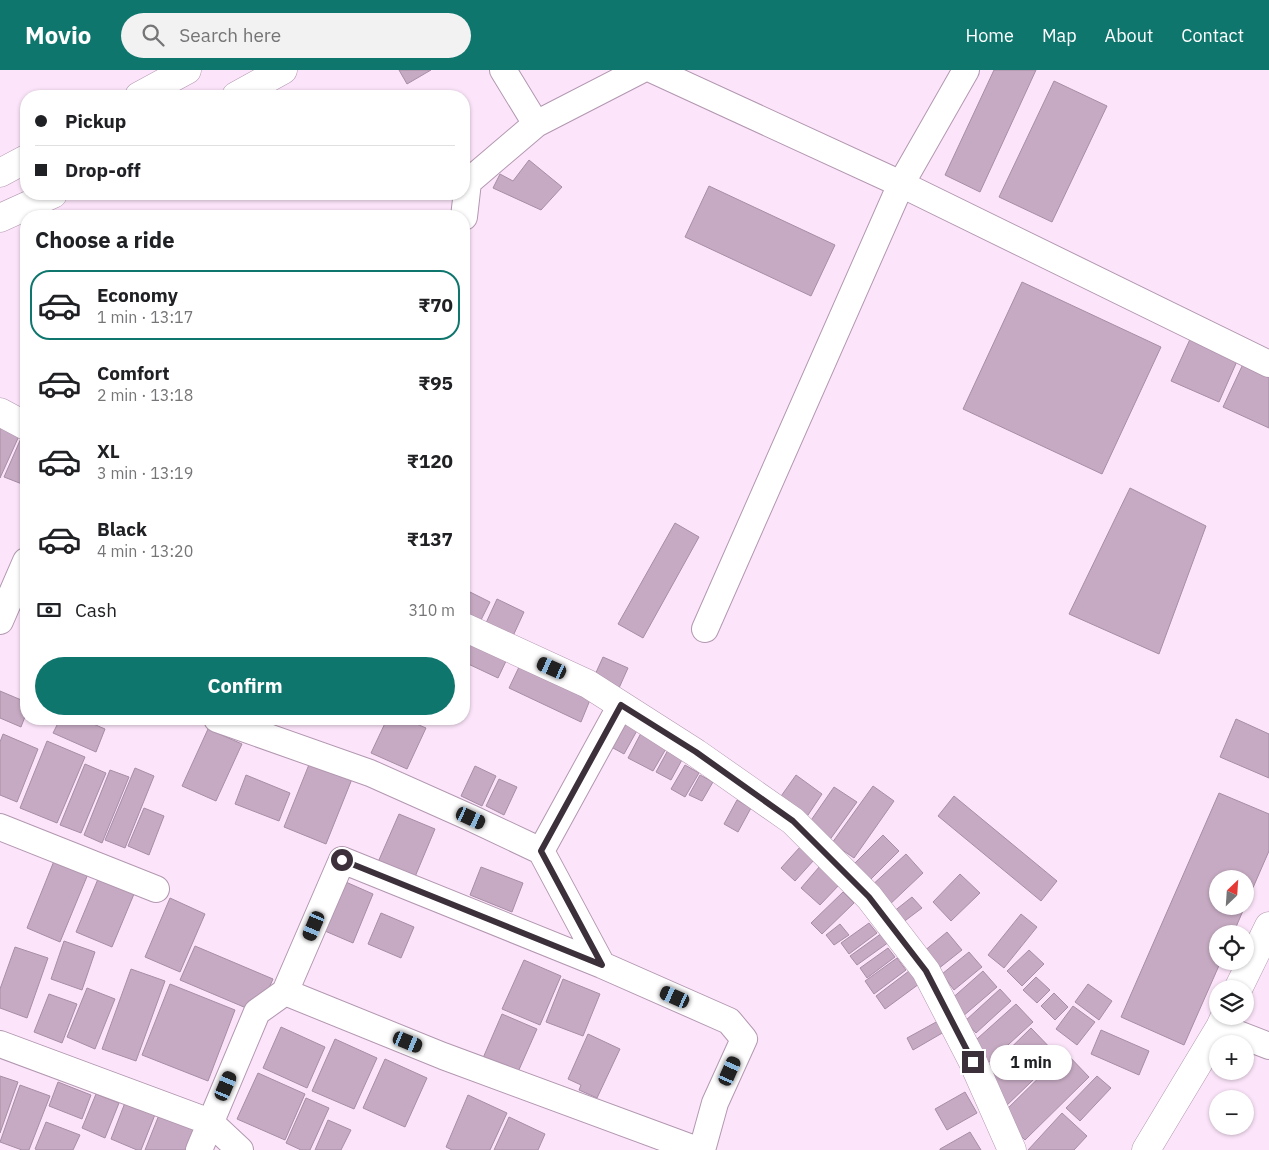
<!DOCTYPE html>
<html lang="en">
<head>
<meta charset="utf-8">
<style>
  :root { --surface:#fff; --page:#f2f2f2; --text:#202124; --muted:#757577; --line:#e0e0e0; --accent:#0f766e }
  body { margin:0; font-family:"IBM Plex Sans",sans-serif; background:var(--page); color:var(--text); height:100vh; display:flex; flex-direction:column; font-size:19px; white-space:nowrap }
  * { box-sizing:border-box; margin:0 }
  p { font-size:16px; color:var(--muted) }
  .icon { flex:none; width:28px; height:28px; fill:none; stroke:currentColor; stroke-width:2; stroke-linecap:round; stroke-linejoin:round }
  .map { position:relative; flex:1; overflow:hidden }
  .panel { position:absolute; left:20px; top:140px; width:450px; height:515px; display:flex; flex-direction:column; background:var(--surface); border-radius:20px; box-shadow:0 1px 4px #0004 }
  .panel>* { flex:none }
  .hud { position:absolute; left:20px; top:20px; width:450px; height:110px; border-radius:20px; box-shadow:0 1px 4px #0004; display:grid; align-content:center; height:110px; padding:0 15px; background:var(--surface) }
  .needle { width:32px; rotate:25deg }
  .fabs { position:absolute; left:1209px; top:800px; display:grid; gap:10px }
  .fabs a { display:grid; place-items:center; width:45px; height:45px; border-radius:50%; background:var(--surface); box-shadow:0 1px 4px #0004; font-size:25px }
  .end { position:absolute; width:22px; height:22px; margin:-11px; border:6px solid #3c313b; background:#fff; box-shadow:0 0 0 2px #fff }
  .from { border-radius:50% }
  .bubble { position:absolute; height:35px; border-radius:18px; background:var(--surface); box-shadow:0 1px 4px #0004; font-size:16px; font-weight:700; line-height:35px; text-align:center }
  .car { position:absolute; width:15px; height:30px; margin:-15px -8px; border-radius:6px; box-shadow:0 0 4px 1px #0007; background:linear-gradient(#222 24%,#8ab4d8 0 40%,#222 0 76%,#8ab4d8 0 86%,#222 0) }
  .hud b { display:flex; align-items:center; gap:18px; height:48px; font-size:19px }
  .hud b+b { border-top:1px solid var(--line) }
  .hud i { width:12px; height:12px; background:var(--text) }
  ul { padding:0; list-style:none }
  li { display:flex; align-items:center; gap:15px; height:70px; margin:0 10px 8px; padding:0 5px; border:2px solid transparent; border-radius:20px }
  li div { flex:1 }
  li b { display:block; font-size:19px }
  li em { font-style:normal; font-weight:700 }
  li.active { border-color:var(--accent) }
  li>.icon { width:45px; height:45px; stroke-width:1.5 }
  h2 { padding:0 15px; font-size:22px; line-height:60px }
  .pay { display:flex; align-items:center; gap:12px; height:55px; padding:0 15px; font-size:19px }
  .pay p { margin-inline-start:auto }
  .cta { display:flex; gap:10px; margin-top:auto; padding:10px 15px }
  .cta a { flex:1; height:58px; border-radius:30px; background:var(--accent); color:#fff; font-size:20px; font-weight:700; line-height:58px; text-align:center }
  header { display:flex; align-items:center; gap:30px; box-sizing:border-box; height:70px; padding:0 25px; background:var(--accent); color:#fff }
  header strong { font-size:24px }
  nav { display:flex; gap:28px; margin-inline-start:auto; font-size:18px }
  .search { width:350px; height:45px; background:var(--page); display:flex; align-items:center; gap:12px; box-sizing:border-box; padding:0 18px; border-radius:28px; color:var(--muted); font-size:19px }
  .map>svg:first-child { display:block }
</style>
</head>
<body>
<header>
<strong>Movio</strong>
<div class="search"><svg class="icon" aria-label="search" viewBox="0 0 24 24"><circle cx="10" cy="10" r="6"/><path d="M15 15l6 6"/></svg>Search here</div>
<nav><a>Home</a><a>Map</a><a>About</a><a>Contact</a></nav>
</header>
<div class="map">
<svg width="1269" height="1080" viewBox="0 0 1269 1080">
  <rect width="100%" height="100%" fill="#fce5fa"/>
  <path fill="#c6aac3" stroke="#a78da5" d="M399,0h32l-24,14z
    M994,0h42l-56,122 -35,-17z
    M1054,11l53,25 -55,116 -53,-25z
    M529,90l33,27 -21,23 -48,-22 7,-14 13,7z
    M709,116l126,59 -24,51 -126,-59z
    M1022,212l139,65 -59,127 -139,-65z
    M1191,267l47,22 -19,43 -48,-21z
    M1243,294l26,12v52l-46,-21z
    M0,358l19,8 -19,42z
    M22,366l4,1v38l-4,9 -18,-7z
    M1130,418l76,38 -47,128 -90,-40z
    M675,453l24,14 -56,101 -25,-14z
    M26,515v28l-9,-4z
    M464,519l26,13 -13,26 -13,-6z
    M497,529l27,13 -11,24 -27,-13z
    M471,573l36,16 -9,19 -34,-16v-4z
    M603,587l25,11 -9,20 -25,-11z
    M519,597l71,33 -9,22 -72,-34z
    M0,621l26,11v12l-5,13 -21,-9z
    M620,646l19,11 -15,27 -20,-11z
    M60,649h22l23,10 -9,23 -43,-19z
    M387,649h18l21,9 -19,41 -36,-16z
    M1236,649l33,15v44l-49,-21z
    M208,659l34,15 -26,57 -34,-15z
    M641,663l26,14 -14,24 -25,-13z
    M3,664l35,15 -21,53 -17,-7v-53z
    M47,671l38,16 -28,66 -37,-15z
    M668,680l15,8 -12,22 -15,-8z
    M310,692l42,17 -26,65 -42,-17z
    M85,694l21,9 -25,60 -21,-8z
    M685,695l14,8 -14,24 -14,-8z
    M475,696l21,10 -14,30 -21,-10z
    M135,698l19,8 -29,72 -20,-8z
    M110,700l19,7 -27,66 -18,-8z
    M246,705l44,18 -11,28 -44,-17z
    M700,705l13,7 -11,19 -13,-6z
    M796,705l26,19 -16,24 -27,-19z
    M499,709l18,8 -13,28 -18,-9z
    M873,716l21,15 -40,57 -22,-15z
    M834,717l23,15 -28,39 -22,-15z
    M1219,723l50,21v37l-24,55v-27h-27v27h27l-12,28h-15v27h3l-37,84 -63,-28z
    M954,726l103,85 -16,20 -103,-85z
    M737,730l14,8 -13,24 -14,-8z
    M144,738l20,8 -15,39 -21,-9z
    M399,744l36,15 -23,55 -37,-15z
    M883,765l16,16 -30,30 -16,-16z
    M800,777l14,13 -19,21 -14,-13z
    M906,784l17,19 -36,34 -18,-19z
    M54,791l34,13 -28,68 -33,-14z
    M820,796l20,18 -20,21 -19,-17z
    M481,797l42,16 -11,29 -42,-17z
    M960,804l20,19 -29,28 -18,-19z
    M98,809l36,15 -22,53 -36,-15z
    M339,809l34,15 -20,49 -35,-15z
    M843,822l11,11 -32,31 -11,-11z
    M912,827l10,11 -20,15 -9,-11z
    M170,828l35,16 -25,58 -35,-15z
    M381,843l33,14 -13,31 -33,-14z
    M1021,844l16,13 -33,41 -16,-13z
    M869,853l8,10 -28,21 -8,-11z
    M840,854l9,11 -15,10 -8,-10z
    M947,862l15,18 -24,19 -15,-17z
    M882,863l7,9 -32,23 -7,-9z
    M64,871l31,11 -13,38 -31,-11z
    M195,876l78,33 -15,34 -78,-33z
    M15,877l33,11 -21,60 -27,-10v-19z
    M888,878l7,9 -28,21 -7,-10z
    M1029,880l15,14 -22,22 -15,-15z
    M969,882l13,15 -28,23 -12,-16z
    M897,888l9,12 -32,24 -9,-13z
    M524,890l37,16 -21,49 -38,-16z
    M131,899l34,12 -29,80 -34,-12z
    M909,901l10,13 -34,25 -9,-13z
    M983,901l14,16 -35,30 -13,-16z
    M1036,907l14,13 -13,13 -14,-13z
    M563,909l37,15 -17,42 -37,-14z
    M170,914l65,26 -27,71 -66,-26z
    M1088,914l24,17 -13,19 -24,-18z
    M87,918l28,11 -20,50 -28,-12z
    M1000,919l11,12 -35,32 -11,-12z
    M1054,923l14,14 -13,13 -14,-14z
    M49,924l28,10 -15,39 -28,-11z
    M1016,934l17,18 -48,44 -17,-19z
    M1073,936l22,16 -18,23 -21,-16z
    M502,944l35,15 -23,52 -31,-23z
    M938,951l6,11 -31,18 -6,-12z
    M281,957l44,20 -18,41 -44,-20z
    M1031,958l27,28 -54,52 -22,-32z
    M1101,960l48,21 -10,24 -48,-21z
    M588,964l32,15 -23,49 -18,-8 2,-5 -13,-6z
    M335,969l42,19 -23,51 -42,-18z
    M1065,982l24,25 -64,63 -24,-25z
    M385,989l42,19 -22,49 -42,-19z
    M258,1003l47,21 -20,46 -48,-21z
    M0,1006l18,6 -18,51z
    M1097,1006l14,12 -31,33 -14,-13z
    M58,1012l33,13 -9,24 -33,-13z
    M20,1015l30,11 -21,54h-7l-22,-8z
    M965,1022l12,21 -30,17 -12,-21z
    M96,1024l23,9 -14,35 -23,-10z
    M468,1025l39,18 -17,37h-38l-6,-3z
    M306,1028l23,10 -19,42h-9l-15,-7z
    M126,1030l30,12 -15,38h-4l-26,-11z
    M161,1040l38,15 -10,25h-44z
    M1062,1043l25,23 -13,14h-46z
    M509,1047l36,17 -7,16h-44z
    M328,1050l23,10 -10,20h-26z
    M46,1052l34,13 -7,15h-36l-2,-1z
    M970,1062l11,18h-41v-1z"/>
  <g fill="none" stroke-linecap="round" stroke-linejoin="round">
    <defs>
      <path id="minor" d="M503,0l33,54
        M653,0l248,114 368,180
        M464,147l4,-35 68,-58 105,-54
        M0,551l26,-60
        M705,559l196,-445 65,-114
        M217,649l153,54 101,45 70,33 80,-146
        M0,757l156,62
        M541,781l61,114
        M1220,957l49,19
        M0,974l210,78 30,28
        M199,1080l58,-138 28,-20
        M697,1080l-254,-94 -158,-64 57,-132 260,105 127,56 15,18 -29,64 -13,47"/>
      <path id="tertiary" d="M139,26l48,-26
        M236,26l47,-26
        M0,103l26,-14
        M0,148l53,-24
        M0,342l26,14
        M464,557l124,57 108,69 97,68 76,76 57,74 47,91 39,88"/>
      <path id="secondary" d="M1238,919l31,-63
        M1146,1080l74,-123 5,-11"/>
    </defs>
    <use href="#minor" stroke="#b297b0" stroke-width="28"/>
    <use href="#tertiary" stroke="#b297b0" stroke-width="29"/>
    <use href="#secondary" stroke="#b297b0" stroke-width="29"/>
    <use href="#minor" stroke="#fff" stroke-width="26"/>
    <use href="#tertiary" stroke="#fff" stroke-width="28"/>
    <use href="#secondary" stroke="#fff" stroke-width="28"/>
  </g>
  <g fill="none" stroke-linecap="round" stroke-linejoin="round">
    <path stroke="#3c313b" stroke-width="6" d="M342,790l260,105 -61,-114 80,-146 75,47 97,69 76,76 57,74 47,91"/>
  </g>
</svg>
<div class="fabs">
<a><svg class="needle" viewBox="-14 -14 28 28"><path d="M0-13l5 13h-10z" fill="#e53935"/><path d="M0 13l5-13h-10z" fill="#757577"/></svg></a>
<a><svg class="icon" aria-label="locate" viewBox="0 0 24 24"><circle cx="12" cy="12" r="6"/><path d="M12 2v4M12 18v4M2 12h4M18 12h4"/></svg></a>
<a><svg class="icon" aria-label="layers" viewBox="0 0 24 24"><path d="M12 4l9 5-9 5-9-5zM3 14l9 5 9-5"/></svg></a>
<a>+</a>
<a>−</a>
</div>
<i class="end from" style="left:342px;top:790px"></i>
<i class="end" style="left:973px;top:992px"></i>
<div class="bubble" style="left:990px;top:975px;width:82px">1 min</div>
<i class="car" style="left:552px;top:598px;rotate:294deg"></i>
<i class="car" style="left:471px;top:748px;rotate:115deg"></i>
<i class="car" style="left:314px;top:856px;rotate:203deg"></i>
<i class="car" style="left:675px;top:927px;rotate:294deg"></i>
<i class="car" style="left:408px;top:972px;rotate:112deg"></i>
<i class="car" style="left:730px;top:1001px;rotate:24deg"></i>
<i class="car" style="left:226px;top:1016px;rotate:23deg"></i>
<div class="hud">
<b><i class="from"></i>Pickup</b>
<b><i></i>Drop-off</b>
</div>
<section class="panel">
<h2>Choose a ride</h2>
<ul>
<li class="active"><svg class="icon" aria-label="car" viewBox="0 0 24 24"><path d="M5 17H2v-5l4-1 3-4h7l3 4 3 1v5h-3M9 17h6M6 11h13"/><circle cx="7" cy="17" r="2"/><circle cx="17" cy="17" r="2"/></svg><div><b>Economy</b><p>1 min · 13:17</p></div><em>₹70</em></li>
<li><svg class="icon" aria-label="car" viewBox="0 0 24 24"><path d="M5 17H2v-5l4-1 3-4h7l3 4 3 1v5h-3M9 17h6M6 11h13"/><circle cx="7" cy="17" r="2"/><circle cx="17" cy="17" r="2"/></svg><div><b>Comfort</b><p>2 min · 13:18</p></div><em>₹95</em></li>
<li><svg class="icon" aria-label="car" viewBox="0 0 24 24"><path d="M5 17H2v-5l4-1 3-4h7l3 4 3 1v5h-3M9 17h6M6 11h13"/><circle cx="7" cy="17" r="2"/><circle cx="17" cy="17" r="2"/></svg><div><b>XL</b><p>3 min · 13:19</p></div><em>₹120</em></li>
<li><svg class="icon" aria-label="car" viewBox="0 0 24 24"><path d="M5 17H2v-5l4-1 3-4h7l3 4 3 1v5h-3M9 17h6M6 11h13"/><circle cx="7" cy="17" r="2"/><circle cx="17" cy="17" r="2"/></svg><div><b>Black</b><p>4 min · 13:20</p></div><em>₹137</em></li>
</ul>
<div class="pay"><svg class="icon" aria-label="cash" viewBox="0 0 24 24"><path d="M3 7h18v10H3z"/><circle cx="12" cy="12" r="2"/></svg>Cash<p>310 m</p></div>
<div class="cta"><a>Confirm</a></div>
</section>
</div>
</body>
</html>
